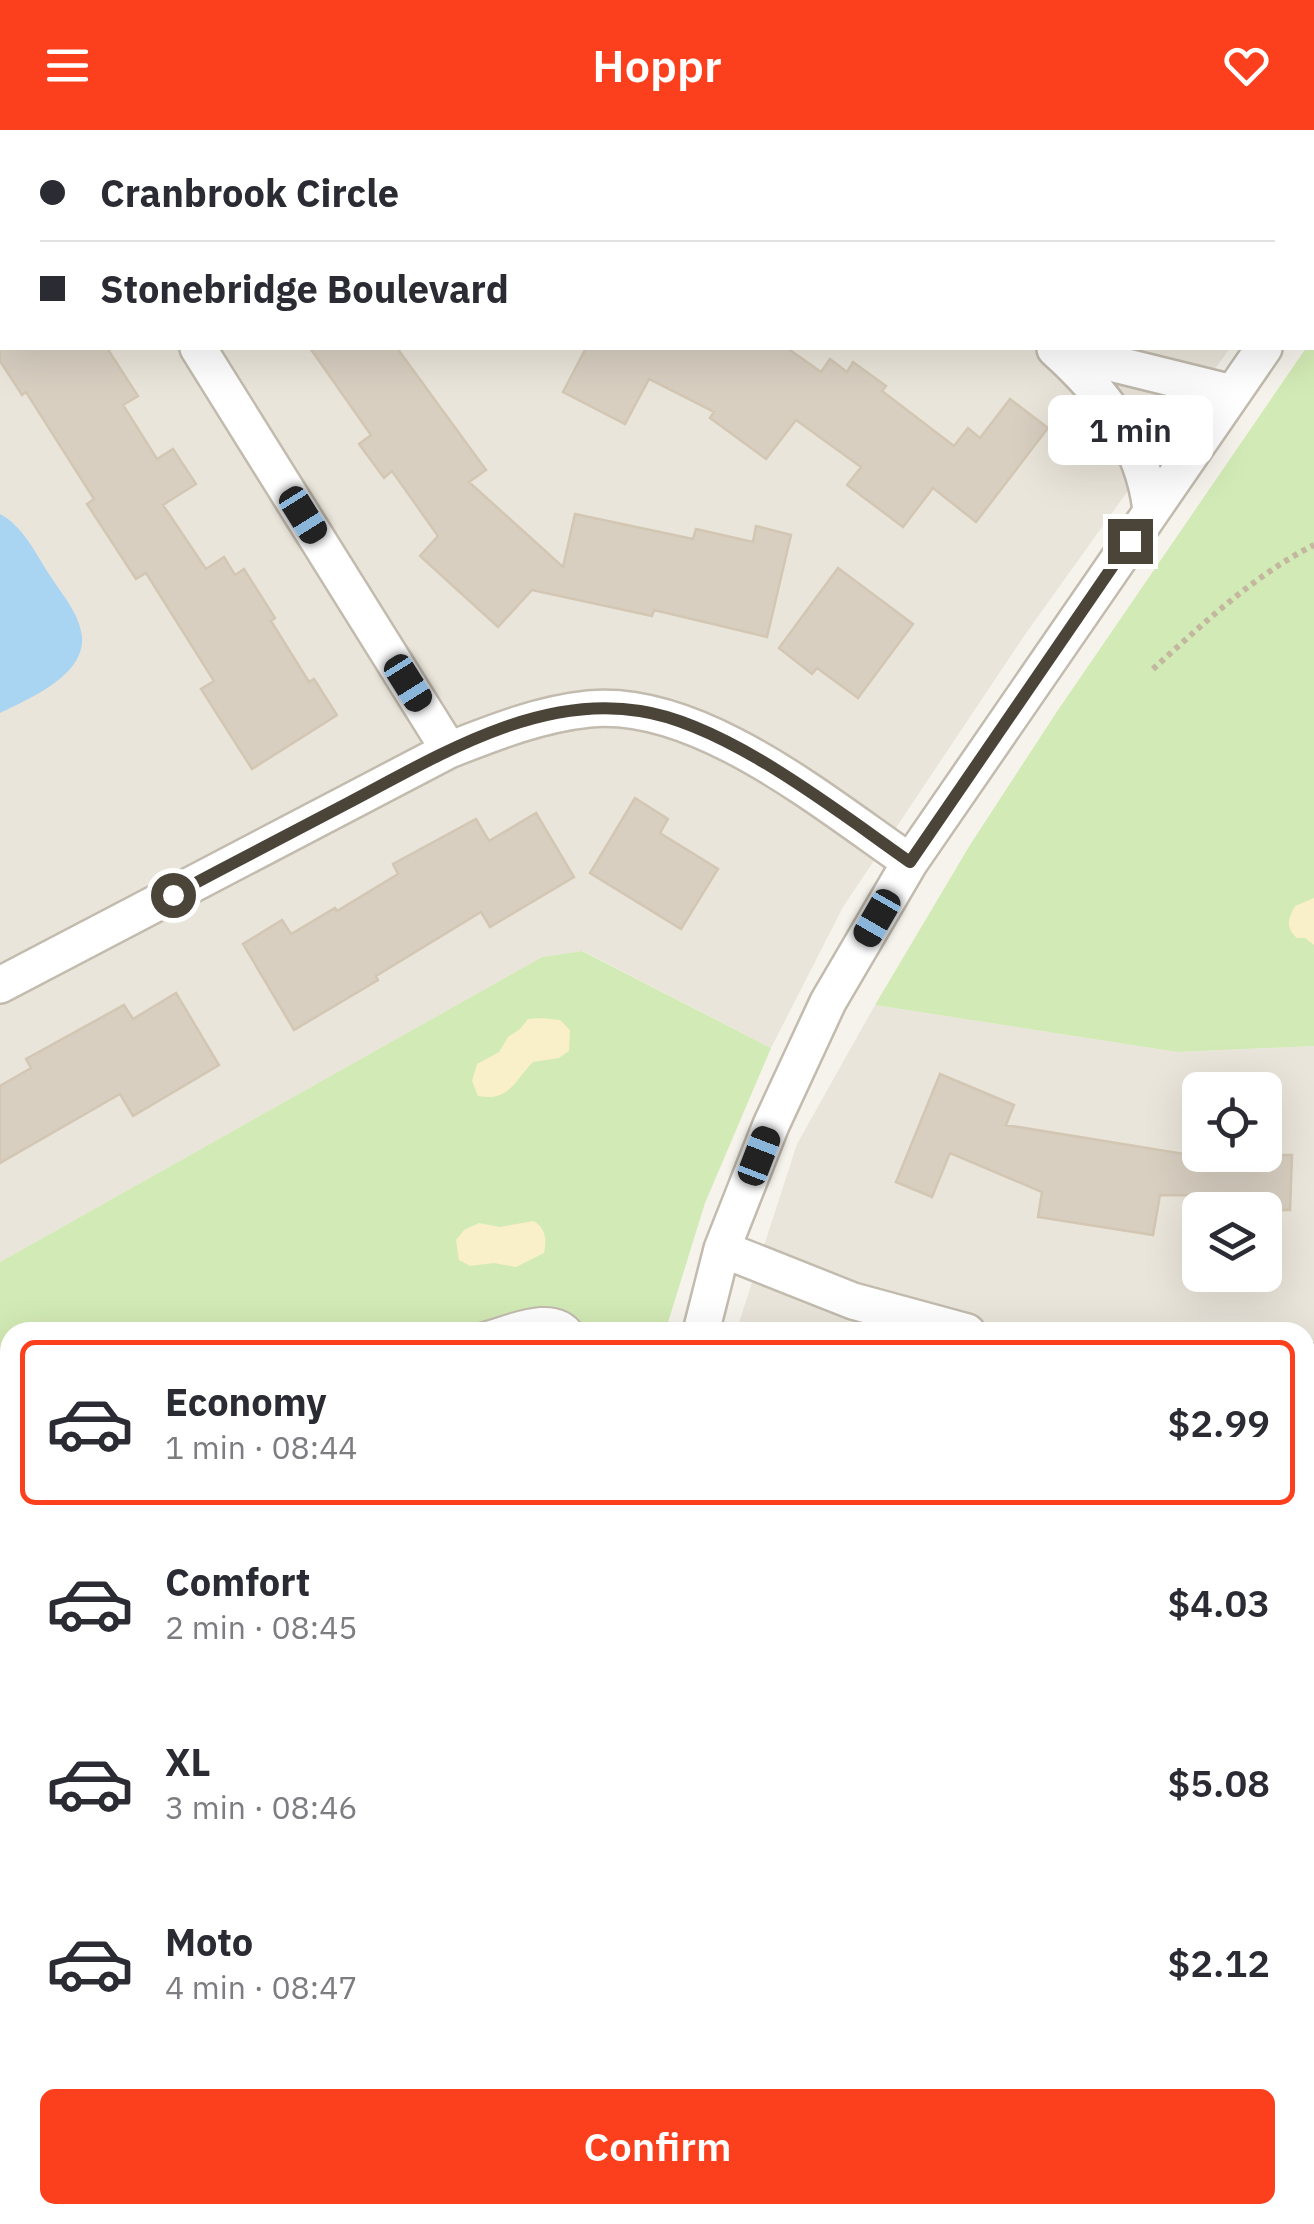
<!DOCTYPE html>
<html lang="en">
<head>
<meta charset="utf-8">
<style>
  :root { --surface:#fff; --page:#f7f7f7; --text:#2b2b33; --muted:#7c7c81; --line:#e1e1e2; --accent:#fc3f1d }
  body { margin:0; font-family:"IBM Plex Sans",sans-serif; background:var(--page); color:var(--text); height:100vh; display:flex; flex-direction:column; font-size:38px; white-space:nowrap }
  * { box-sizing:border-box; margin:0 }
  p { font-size:32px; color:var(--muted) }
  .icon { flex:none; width:55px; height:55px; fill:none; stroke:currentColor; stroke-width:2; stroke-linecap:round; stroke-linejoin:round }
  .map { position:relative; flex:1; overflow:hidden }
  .sheet { position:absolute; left:0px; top:1192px; width:1315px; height:902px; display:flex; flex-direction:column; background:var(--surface); border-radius:30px 30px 0 0; box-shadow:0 10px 40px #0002 }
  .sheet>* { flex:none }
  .banner { position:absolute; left:0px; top:0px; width:1315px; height:220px; box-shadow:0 10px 40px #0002; display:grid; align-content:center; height:220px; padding:0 40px; background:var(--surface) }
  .fabs { position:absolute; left:1182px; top:942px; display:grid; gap:20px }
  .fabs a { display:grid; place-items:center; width:100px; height:100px; border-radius:15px; background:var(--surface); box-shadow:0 10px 40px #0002; font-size:50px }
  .end { position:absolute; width:45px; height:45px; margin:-22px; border:12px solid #4b4439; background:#fff; box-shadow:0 0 0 5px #fff }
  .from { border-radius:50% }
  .bubble { position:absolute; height:70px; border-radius:15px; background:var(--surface); box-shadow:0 10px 40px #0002; font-size:32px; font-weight:600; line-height:70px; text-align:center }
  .car { position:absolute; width:30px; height:60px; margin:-30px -15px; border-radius:12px; box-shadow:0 0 8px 2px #0007; background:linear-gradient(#222 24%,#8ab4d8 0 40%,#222 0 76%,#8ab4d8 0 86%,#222 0) }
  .banner b { display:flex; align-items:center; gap:35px; height:95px; font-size:38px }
  .banner b+b { border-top:2px solid var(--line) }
  .banner i { width:25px; height:25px; background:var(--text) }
  ul { padding:18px 0 0; list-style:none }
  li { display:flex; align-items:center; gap:30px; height:165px; margin:0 20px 15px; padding:0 20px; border:5px solid transparent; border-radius:15px }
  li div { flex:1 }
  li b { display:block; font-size:38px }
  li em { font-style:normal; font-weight:600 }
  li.active { border-color:var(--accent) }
  li>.icon { width:90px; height:90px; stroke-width:1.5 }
  .primary-button { display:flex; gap:20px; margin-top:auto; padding:20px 40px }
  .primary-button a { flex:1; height:115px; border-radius:15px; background:var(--accent); color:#fff; font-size:40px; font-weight:600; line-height:115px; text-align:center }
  header { display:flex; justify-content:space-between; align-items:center; height:130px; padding:0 40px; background:var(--accent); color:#fff; font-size:45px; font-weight:600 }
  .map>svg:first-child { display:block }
</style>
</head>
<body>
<header><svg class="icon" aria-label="menu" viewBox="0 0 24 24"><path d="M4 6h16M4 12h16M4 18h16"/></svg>Hoppr<svg class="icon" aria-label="heart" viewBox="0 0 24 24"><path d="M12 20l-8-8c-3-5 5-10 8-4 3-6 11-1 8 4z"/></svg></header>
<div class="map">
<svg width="1314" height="2094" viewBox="0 0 1314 2094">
  <rect width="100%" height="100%" fill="#f6f3ec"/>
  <path fill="#eae5da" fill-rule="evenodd" d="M0,0l1143,2h-1141v216h1228l-206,288 -181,271 -72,141 -188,-97 -41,6 -542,305z
    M875,875l302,47 137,-6v1178h-562l-2,-9h555v-883h-569l61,-188zM1200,960h65v65h-65zM1200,1080h65v65h-65z
    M10,2049v36h672l3,9h-685v-43z"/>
  <path fill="#d2eab5" d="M1314,206v710l-137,6 -302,-47 95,-160 86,-132 250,-365h6z
    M582,821l189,97 -66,155 -40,129h-655v847l-10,2v-919l542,-305z"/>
  <path fill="#f9efc9" d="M1314,768v47l-9,-7h-8c-12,-11 -9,-19 -2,-32z
    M541,888l19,2 10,10 -1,21 -10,7 -26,4c-18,18 -23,40 -55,34l-6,-15 5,-17 22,-12 9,-15 12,-8 8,-10z
    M534,1091c12,8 13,19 10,32l-28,14 -22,-4 -24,3 -11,-6 -3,-20 8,-10 15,-7 21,4z"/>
  <path fill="#a9d4f2" d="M0,384c23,12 36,40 49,60 12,19 31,40 33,63 3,39 -54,62 -82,76z
    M894,2085h104l-1,9h-103z"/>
  <path fill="#d8cfc1" stroke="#d3c7b4" stroke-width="2.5" d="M0,218h107l31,48 -15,9 34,54 16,-10 23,35 -33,21 43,64 18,-12 11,18 9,-6 31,49 -4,3 38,61 5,-3 23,36 -85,54 -51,-80 13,-8 -68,-108 -10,6 -49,-75 7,-5 -68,-107 -4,3 -22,-34z
    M310,218h87l89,122 -17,12 94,85 12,-53 118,25 3,-10 57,13 3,-16 35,9 -24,102 -113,-27 -2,6 -120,-26 -34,37 -78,-71 18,-20 -46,-65 -8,7 -25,-34 12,-9z
    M586,218h201l34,24 9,-13 17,13 6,-10 33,24 -4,5 72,55 14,-18 12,10 30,-39 38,29 -72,94 -43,-34 -30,39 -56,-42 14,-18 -65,-47 -30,39 -56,-41 4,-6 -65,-33 -24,45 -62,-32z
    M838,438l75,56 -55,74 -41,-30 -5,6 -33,-26z
    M635,668l33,21 -8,14 58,36 -37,60 -91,-56z
    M536,683l38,64 -84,50 -9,-15 -105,64 2,4 -84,50 -51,-86 39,-24 9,14 44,-26 2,3 61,-37 -5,-10 83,-45 13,22z
    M176,863l43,72 -86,51 -13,-22 -120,69v-77l31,-18 -5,-9 98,-54 9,14z
    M940,944l74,31 -8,20 184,30h102l-2,55h-42v-14l-88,-1 -7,40 -115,-18 4,-25 -92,-39 -18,44 -36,-15z"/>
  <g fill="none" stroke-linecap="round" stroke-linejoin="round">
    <defs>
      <path id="lane" d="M1185,0l3,2
        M483,1202c27,-7 72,-30 92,0
        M0,1568l10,1
        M0,1999l10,-5"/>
      <path id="street" d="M672,0l1,2
        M0,77l2,-2
        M1312,147l2,-3
        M1055,219c48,43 89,95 96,162
        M1058,220l174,43
        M449,620c46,-18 91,-36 140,-41 109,-11 235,94 321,153
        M0,855l449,-235 -251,-402
        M722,1119l131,52 114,31
        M701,1202l21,-83 49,-124 57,-123 82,-140 354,-514
        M1305,1233l9,-1
        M712,2085l3,9"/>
    </defs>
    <use href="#lane" stroke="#c2bbae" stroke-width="22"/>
    <use href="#street" stroke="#c2bbae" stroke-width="40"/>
    <path stroke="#c4b79f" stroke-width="6" stroke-dasharray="5 5" stroke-linecap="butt" d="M1153,539c49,-44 101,-94 161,-124
      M0,1876h10"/>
    <use href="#lane" stroke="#fff" stroke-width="18"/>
    <use href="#street" stroke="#fff" stroke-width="35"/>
  </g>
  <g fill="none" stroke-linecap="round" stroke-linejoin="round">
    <path stroke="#4b4439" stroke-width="12" d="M173,765c58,-31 116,-61 175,-92 88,-46 188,-109 292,-92 87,13 197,100 270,151l220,-321"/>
  </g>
</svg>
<div class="fabs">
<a><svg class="icon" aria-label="locate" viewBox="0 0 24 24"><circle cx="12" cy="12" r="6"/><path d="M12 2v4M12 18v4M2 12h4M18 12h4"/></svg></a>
<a><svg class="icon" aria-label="layers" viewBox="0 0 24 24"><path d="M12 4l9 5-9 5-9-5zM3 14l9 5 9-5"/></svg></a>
</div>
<i class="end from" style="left:173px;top:765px"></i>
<i class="end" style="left:1130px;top:411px"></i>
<div class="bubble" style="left:1048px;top:265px;width:165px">1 min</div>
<i class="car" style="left:303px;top:385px;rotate:148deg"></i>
<i class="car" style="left:408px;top:553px;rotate:148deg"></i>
<i class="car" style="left:877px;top:788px;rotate:210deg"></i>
<i class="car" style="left:759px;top:1026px;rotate:21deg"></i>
<div class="banner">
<b><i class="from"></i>Cranbrook Circle</b>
<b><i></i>Stonebridge Boulevard</b>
</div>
<section class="sheet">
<ul>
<li class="active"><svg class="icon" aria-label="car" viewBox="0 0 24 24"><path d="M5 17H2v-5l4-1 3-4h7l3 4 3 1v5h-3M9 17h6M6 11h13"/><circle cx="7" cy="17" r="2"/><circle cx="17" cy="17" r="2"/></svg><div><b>Economy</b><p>1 min · 08:44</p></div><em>$2.99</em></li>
<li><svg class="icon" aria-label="car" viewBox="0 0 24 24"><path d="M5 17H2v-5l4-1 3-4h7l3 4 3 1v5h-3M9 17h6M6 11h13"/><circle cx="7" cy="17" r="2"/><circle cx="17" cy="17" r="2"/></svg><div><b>Comfort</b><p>2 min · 08:45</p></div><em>$4.03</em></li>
<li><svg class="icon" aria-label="car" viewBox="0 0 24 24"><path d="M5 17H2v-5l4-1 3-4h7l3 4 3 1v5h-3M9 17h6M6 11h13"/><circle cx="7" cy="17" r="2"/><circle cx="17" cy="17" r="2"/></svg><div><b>XL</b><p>3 min · 08:46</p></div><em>$5.08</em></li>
<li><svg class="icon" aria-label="car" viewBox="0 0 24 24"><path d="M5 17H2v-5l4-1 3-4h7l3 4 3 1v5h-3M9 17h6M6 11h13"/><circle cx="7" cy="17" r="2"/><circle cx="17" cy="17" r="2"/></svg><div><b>Moto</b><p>4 min · 08:47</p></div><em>$2.12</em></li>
</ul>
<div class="primary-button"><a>Confirm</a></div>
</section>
</div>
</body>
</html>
